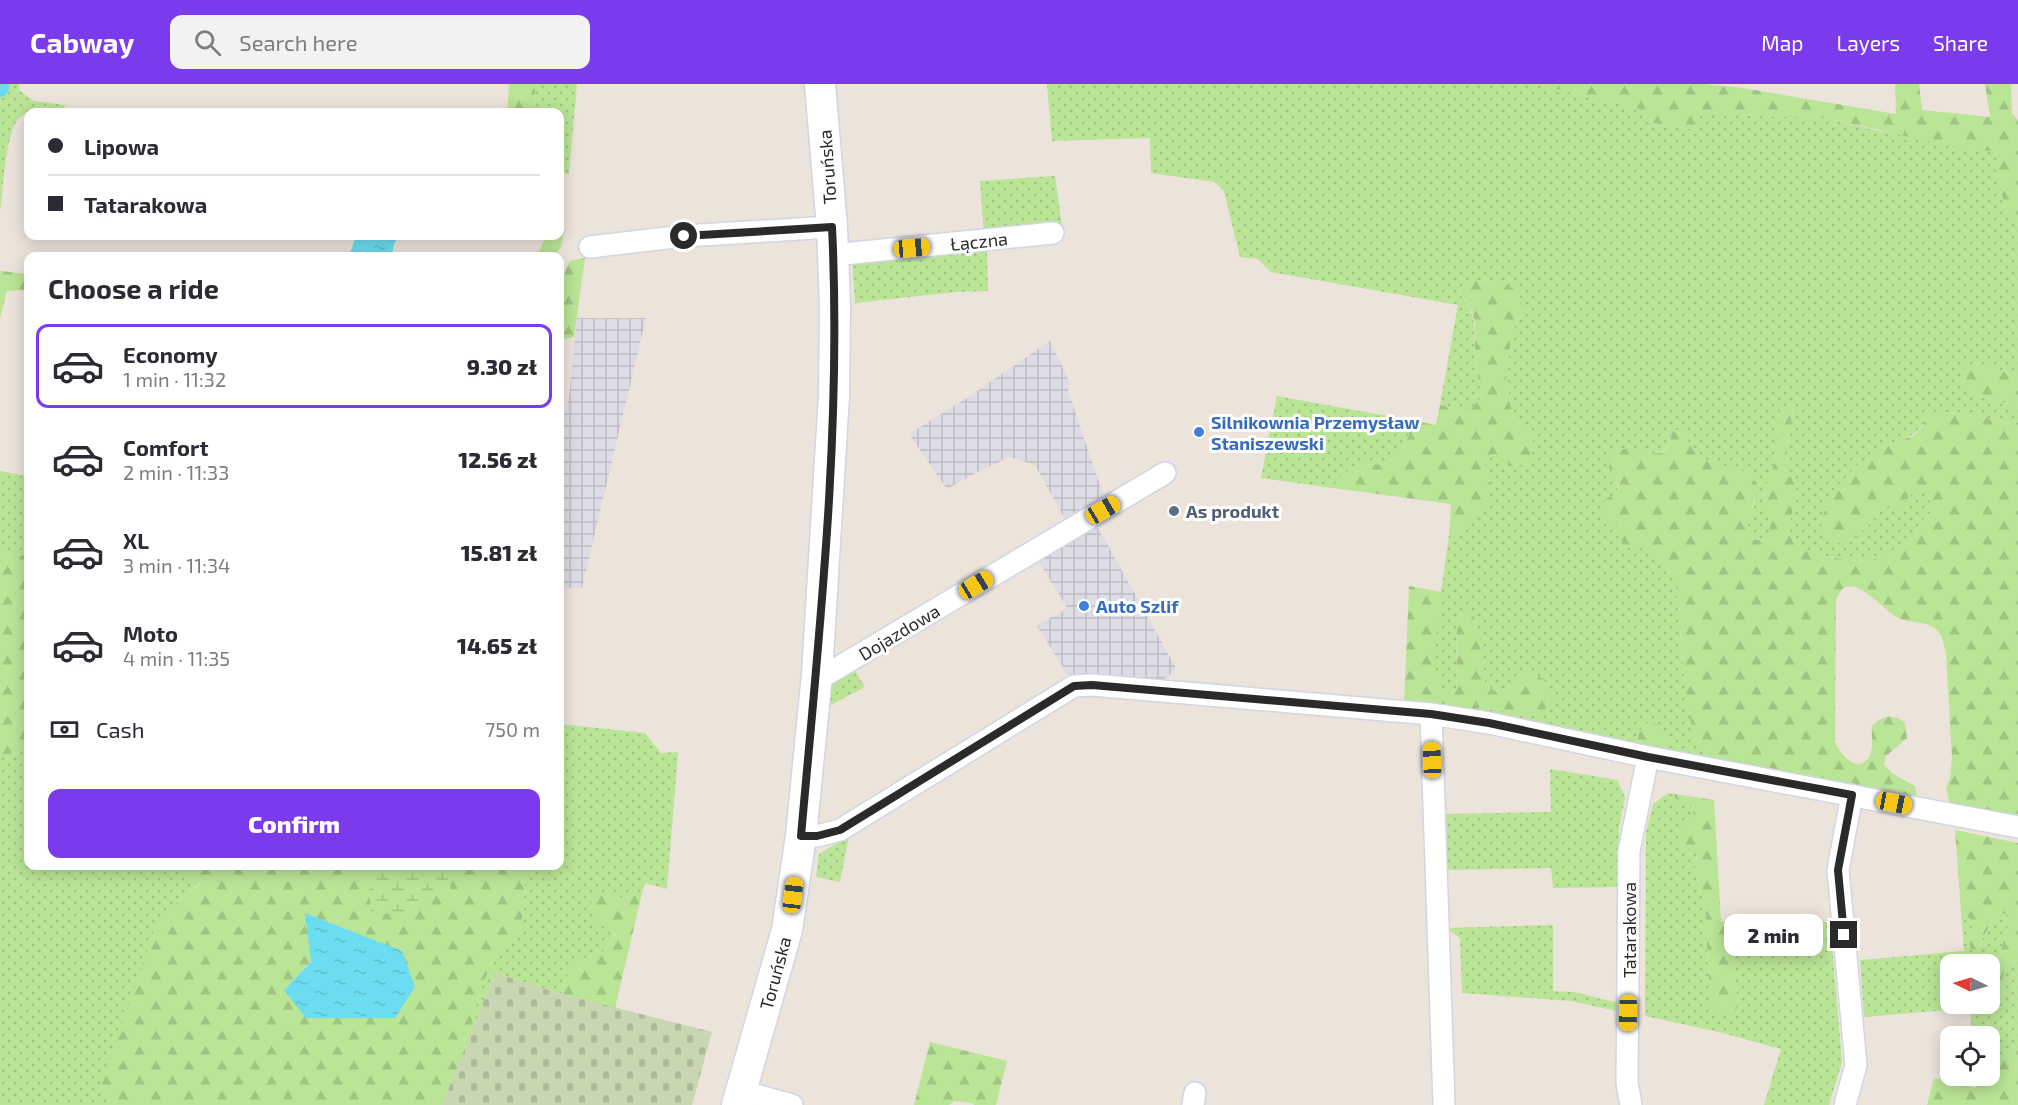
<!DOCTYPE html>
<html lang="en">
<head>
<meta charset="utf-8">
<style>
  :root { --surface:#fff; --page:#f2f2f3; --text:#2b2b33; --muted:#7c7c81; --line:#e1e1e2; --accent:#7c3aed }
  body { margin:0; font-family:"Exo 2",sans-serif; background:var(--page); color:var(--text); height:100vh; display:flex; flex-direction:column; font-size:22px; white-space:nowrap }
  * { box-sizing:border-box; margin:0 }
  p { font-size:20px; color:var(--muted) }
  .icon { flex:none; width:33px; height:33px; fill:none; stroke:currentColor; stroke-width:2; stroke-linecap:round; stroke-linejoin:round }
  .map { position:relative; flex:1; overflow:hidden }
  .sheet { position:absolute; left:24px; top:168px; width:540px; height:618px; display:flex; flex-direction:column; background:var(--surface); border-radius:12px; box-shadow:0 3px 15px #0003 }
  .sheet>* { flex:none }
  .guide { position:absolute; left:24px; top:24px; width:540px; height:132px; border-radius:12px; box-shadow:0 3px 15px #0003; display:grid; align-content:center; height:132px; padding:0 24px; background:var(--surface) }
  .needle { width:39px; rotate:275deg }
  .controls { position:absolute; left:1940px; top:870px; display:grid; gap:12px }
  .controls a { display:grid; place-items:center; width:60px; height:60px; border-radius:12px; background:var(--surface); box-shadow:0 3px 15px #0003; font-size:30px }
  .end { position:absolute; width:27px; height:27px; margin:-14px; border:8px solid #2a2a2a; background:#fff; box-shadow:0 0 0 3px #fff }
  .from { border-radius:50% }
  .bubble { position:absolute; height:42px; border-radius:12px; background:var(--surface); box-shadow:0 3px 15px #0003; font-size:20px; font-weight:800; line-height:42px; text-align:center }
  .car { position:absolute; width:18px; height:36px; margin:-18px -9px; border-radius:8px; box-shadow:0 0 4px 2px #0007; background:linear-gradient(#f5c518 24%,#345 0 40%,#f5c518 0 76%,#345 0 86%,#f5c518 0) }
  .guide b { display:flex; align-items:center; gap:21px; height:57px; font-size:22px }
  .guide b+b { border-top:2px solid var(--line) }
  .guide i { width:15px; height:15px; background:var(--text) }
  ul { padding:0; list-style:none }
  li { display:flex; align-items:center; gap:18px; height:84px; margin:0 12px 9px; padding:0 12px; border:3px solid transparent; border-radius:12px }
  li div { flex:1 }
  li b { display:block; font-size:22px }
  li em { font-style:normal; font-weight:800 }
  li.current { border-color:var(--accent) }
  li>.icon { width:54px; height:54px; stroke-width:1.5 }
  h2 { padding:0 24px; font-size:27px; line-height:72px }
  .pay { display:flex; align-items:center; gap:15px; height:66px; padding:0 24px; font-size:22px }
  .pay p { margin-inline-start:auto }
  .primary-button { display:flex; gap:12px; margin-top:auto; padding:12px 24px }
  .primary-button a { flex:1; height:69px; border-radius:12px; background:var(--accent); color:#fff; font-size:24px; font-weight:800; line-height:69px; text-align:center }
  header { display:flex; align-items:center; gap:36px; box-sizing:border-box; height:84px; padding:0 30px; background:var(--accent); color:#fff }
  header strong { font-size:28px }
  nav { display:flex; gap:33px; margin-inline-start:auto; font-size:21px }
  .search { width:420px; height:54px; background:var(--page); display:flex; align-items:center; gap:15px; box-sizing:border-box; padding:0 21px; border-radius:12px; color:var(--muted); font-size:22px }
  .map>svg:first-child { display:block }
</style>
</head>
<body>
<header>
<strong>Cabway</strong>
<div class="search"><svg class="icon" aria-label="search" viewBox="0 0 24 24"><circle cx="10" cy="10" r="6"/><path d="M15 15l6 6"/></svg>Search here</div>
<nav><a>Map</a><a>Layers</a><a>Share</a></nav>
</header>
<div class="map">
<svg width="2018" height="1021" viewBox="0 0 2018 1021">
  <defs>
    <pattern id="industrial-grid" width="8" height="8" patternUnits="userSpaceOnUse" patternTransform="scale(1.5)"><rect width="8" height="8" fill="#dddce4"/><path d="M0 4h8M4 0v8" fill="none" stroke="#bebdc4"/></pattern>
    <pattern id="grass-dots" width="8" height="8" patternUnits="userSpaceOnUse" patternTransform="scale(1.5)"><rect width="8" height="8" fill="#bae496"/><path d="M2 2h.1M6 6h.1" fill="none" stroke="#a0c481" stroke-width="1.8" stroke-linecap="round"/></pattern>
    <pattern id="forest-firs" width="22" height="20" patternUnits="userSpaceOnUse" patternTransform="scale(1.5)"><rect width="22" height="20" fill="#bae496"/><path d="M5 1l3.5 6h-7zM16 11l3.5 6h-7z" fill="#a0c481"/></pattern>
    <pattern id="wetland-marsh" width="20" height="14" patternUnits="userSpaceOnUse" patternTransform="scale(1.5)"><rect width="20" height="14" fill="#bae496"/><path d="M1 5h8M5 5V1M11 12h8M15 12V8" fill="none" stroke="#a0c481"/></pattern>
    <pattern id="cemetery-stones" width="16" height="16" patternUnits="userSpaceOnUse" patternTransform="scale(1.5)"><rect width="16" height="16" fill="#c8d6b2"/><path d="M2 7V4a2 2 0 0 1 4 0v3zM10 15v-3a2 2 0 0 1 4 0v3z" fill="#acb899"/></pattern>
    <pattern id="water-ripples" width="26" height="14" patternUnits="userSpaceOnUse" patternTransform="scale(1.5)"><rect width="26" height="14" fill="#6cddf0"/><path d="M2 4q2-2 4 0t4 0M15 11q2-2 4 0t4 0" fill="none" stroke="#5ebece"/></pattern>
  </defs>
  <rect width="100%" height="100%" fill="#ece3db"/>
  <path fill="url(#industrial-grid)" d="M577,234h69l-64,270h-22v-159l9,-32z
    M1050,257l20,42 -2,8 37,109 -13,9 -6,-1 -16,6 -4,7 -31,-56 -25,-8 -33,15 -30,17 -38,-55 58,-36z
    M1096,440l80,144 -13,13 -92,-1 -34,-54 30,-18 -28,-46 9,-11 10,-1z"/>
  <path fill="url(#grass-dots)" d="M0,0h19v6l15,11 31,4 -1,7c-12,1 -31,-2 -41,3 -18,8 -20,80 -23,99z
    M535,0h42l-8,90 -9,-2v-60h-24z
    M1047,0h489l103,25 9,13 42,7 14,-18 32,4 90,3 48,12 122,20c3,24 3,58 22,75v150l-42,-10 -5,28 47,14v16l-69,-11h-18c-14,24 -19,24 -45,33l-29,92 27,-29h15l17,-19 13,5 2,18 -10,10 -6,16c-16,2 -15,9 -27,16 -26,14 -70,3 -95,-11l-4,-14 7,-36 -2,-16 -6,-2 -3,-8 8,-58 -5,-3 -8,3 -5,53 -11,30 6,39 -7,9h-7l-8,-6 -1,-13 8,-19 -6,-29c-10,-3 -20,-4 -29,-7 -19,-7 -33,-22 -49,-33 -3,31 -27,19 -49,16 -2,24 -8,49 -5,73 1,8 5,16 8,23l30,5 21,33 9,101 38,78 -58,-13 3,-15 -29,-1 -2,13 -164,-33 9,-8 31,9 -7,-25 -11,2 -10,-8 -6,-47 -22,-11 -1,65 -6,3 -9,-3 -8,-23 3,-70 5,-5 8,-57 18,-7 23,-43 -6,-16 3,-11 8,-4 32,9 5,-16 1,-16 -20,-12 -7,-40 6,-47 11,-23 -23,-28 -32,-1 -9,13c22,25 13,41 17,70 1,11 4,22 6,33l-13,15 -29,-6 18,-100 -187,-33 -13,-13 -18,-2 -16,-66 -9,-9 -64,-9 -1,-35 -98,3z
    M1055,92l7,51 -78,8 -4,-54z
    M987,163l1,44 -33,1 -100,11 -3,-44z
    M1277,312l133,24c1,16 -7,37 -24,43 -7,3 -16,0 -24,2 -13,3 -23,11 -29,23l-72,-10z
    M0,387l28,5v80l-28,-4z
    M852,582l13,21 -36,19 3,-24z
    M560,640l85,9 16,20 17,-1 -11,137 -22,-6 -3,10 -18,5 -25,-4 -9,10 27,27 -15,22c-28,6 -34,14 -41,41l-66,-21 -32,80 18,-65 15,-34 25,-26 6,-62h33z
    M28,667v115h143l29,17 -26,22 -72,179 8,21h-110v-350z
    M1550,685l67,11 8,17 -6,32 -1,58 -65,1 -2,-20 -107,2 -2,-56 109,-2z
    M1668,709l6,1 3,9 16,5 5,46 -3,11 10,45 5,91 28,5 -8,-84h100l12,140 -13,43h-65l17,-56 -62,-17 -74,-16 1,-184 7,-28z
    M849,752l-9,46 -24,-5 3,-23z
    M1961,828l13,10 -5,19 9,9c5,-15 12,-26 23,-37l7,2c2,18 -6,23 -8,41 -11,5 -14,0 -25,2 -9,2 -16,6 -25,6l-2,23 2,2v15h44l9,-4c-2,-16 -3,-35 15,-40v89l-22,12 -7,11v-36h-17l-2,-28 -106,9 -4,-57 104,-9z
    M1553,841v66l21,1 44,11 -1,8 -46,-10 -109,-8 -2,-55 -14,-10z"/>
  <path fill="url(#forest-firs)" fill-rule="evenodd" d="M509,0h26l1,28h-29z
    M1536,0h167l40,4 153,26 -1,-30h24l3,26 68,7 -5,-33h26l1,29 6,7v105c-19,-17 -19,-51 -22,-74l-29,-1 -141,-32 -90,-3 -32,-4 -13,18 -43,-7 -9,-13z
    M564,146l-3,17 -7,9h-17l9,-20h14v-5z
    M585,174l-11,79 -14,3c-1,-24 -2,-58 10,-79z
    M0,187l28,3v16l-21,1 -7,27z
    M1468,196l32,1 19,11 4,17 -11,23 -6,47 7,40 20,12 -1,16 -4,16 -15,4 -18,-13 -8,4 -3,11 6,16 -5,23 -18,20 -18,7 2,-31 -118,-16c6,-12 16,-20 29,-23 7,-2 17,1 24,-2 17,-6 25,-27 24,-43l26,5 4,-20 29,6 13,-15c-2,-11 -5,-22 -6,-33 -4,-30 7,-44 -17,-70z
    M1976,281l42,10v32l-47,-14 -10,-14 2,-10z
    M1788,322l5,3 -8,58 3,8 6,2 2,16 -7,36 4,14c25,14 69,25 95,11 12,-7 11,-14 27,-16l6,-16 10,-10 -2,-17 -13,-6 -17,19h-15l-27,29 -14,7 -18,-4 -4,-18 10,-29 26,-28 29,-20 27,-9 9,-9 9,-15h18l69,11v391l-16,2 -52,-11 -4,-17 4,-10 2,-20 -6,-105c-2,-7 -3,-16 -8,-22 -10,-11 -27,-7 -40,-13 -16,-8 -51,-55 -62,-17l-1,141c5,13 25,34 35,13 4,-10 1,-19 2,-29 12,-11 20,-13 33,-3l2,15 -21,18 -2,9 9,9 22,12 2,11 -194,-35 -20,-12 -10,-15 -8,-51 -9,-101 -21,-33 -30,-4 -8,-12v-9l-13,-5 -4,-10 7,-12 9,-3 3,-11 -10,-16 2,-13c3,-2 6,-4 9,-5 21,-7 47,21 51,-17l7,-4 8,4c4,28 39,34 63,39l9,14c-3,18 -12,31 -10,48l8,6h7l7,-9 -6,-39 11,-30 5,-53z
    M0,468l28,4v195l-28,4z
    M1409,502l32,6 -8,75 8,23 9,3 6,-3 1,-65 4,-13h11l7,24 6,47 10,8 11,-2 20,-17 18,7 8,21 -10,14h-29l-31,-9 -9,8 -69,-8z
    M1644,639l13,1 11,10 -3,15 -28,-3 2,-13z
    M1674,710l40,6 7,121 9,1 8,84 -6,10c-13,1 -16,-4 -22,-15l-5,-91 -10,-45 3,-11 -21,-10 5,-18 12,-4 -1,-14 -16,-5z
    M1955,746l63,13v117c-18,5 -17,24 -15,40l-10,5 -5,-1 1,-40h-32l20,-6 15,2 8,-4c2,-17 10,-24 8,-41l-7,-2c-11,11 -18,22 -23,37l-7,-1 -2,-8 5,-19 -13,-10z
    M171,782h356l-6,62 -25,26 -15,34 -18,65 -21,52h-332l-8,-21 53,-157 19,-22 26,-21zM306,829l89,105 -111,-28 27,-28z
    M642,809l-27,115 -54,-14c7,-27 13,-35 41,-41l15,-21 -21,-9 -6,-19 9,-10 25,4z
    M930,958l77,19 -11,44h-22l-1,-2 -19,-2 -5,4h-35z
    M2018,965v56h-91l7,-27 42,10v-5l13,-7 7,-15z"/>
  <path fill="url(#wetland-marsh)" d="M348,782h100l3,28 -12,-2c-27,23 -33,24 -68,20l-2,-27z"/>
  <path fill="url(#cemetery-stones)" d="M495,889l66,21 151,38 -20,73h-250z"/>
  <path fill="url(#water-ripples)" d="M356,152h43l-5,8 -2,12h-43z
    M305,829l97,38 13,36 -20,31h-89l-22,-28 27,-28z"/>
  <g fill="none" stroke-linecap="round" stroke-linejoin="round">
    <path stroke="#6cddf0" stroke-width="18" d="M0,4v-4"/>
    <defs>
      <path id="minor" d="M590,163l94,-11 148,-9
        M833,171l220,-22
        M817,590l12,-1 336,-200
        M1431,630l13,391
        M801,752h16l23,-6 234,-144 18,-1 339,29 58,9 159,34 370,70
        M742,1007l50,14
        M1193,1021l2,-12
        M1631,1021l-4,-22 2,-232 19,-94
        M1845,1021l11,-40 -18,-195 14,-75"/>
      <path id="secondary" d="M737,1021l50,-175 14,-94 16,-162 17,-279 1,-88 -3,-80 -12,-143"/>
    </defs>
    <use href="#minor" stroke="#d0d6e3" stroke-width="24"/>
    <use href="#secondary" stroke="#d0d6e3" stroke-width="33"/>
    <use href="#minor" stroke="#fff" stroke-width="21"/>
    <use href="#secondary" stroke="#fff" stroke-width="30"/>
  </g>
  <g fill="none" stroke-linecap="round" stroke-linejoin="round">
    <path stroke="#2a2a2a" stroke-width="8" d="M684,152l148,-9c10,202 -13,408 -31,609h16l23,-6 234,-144 18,-1 339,29 58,9 159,34 204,38 -14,75 6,65"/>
  </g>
  <g fill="#3f7fe0" stroke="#fff" stroke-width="2">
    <circle cx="1199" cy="348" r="6"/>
    <circle cx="1084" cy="522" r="6"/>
  </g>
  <circle fill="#5c6f8a" stroke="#fff" stroke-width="2" cx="1174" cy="427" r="6"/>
  <g text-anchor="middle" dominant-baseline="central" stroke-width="6" stroke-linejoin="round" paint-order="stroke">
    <g font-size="18" fill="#2a2a2a" stroke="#fff">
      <text transform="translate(827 83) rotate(-94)">Toruńska</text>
      <text transform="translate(979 157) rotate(-6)">Łączna</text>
      <text transform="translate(899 548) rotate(-31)">Dojazdowa</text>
      <text transform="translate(1629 846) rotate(-90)">Tatarakowa</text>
      <text transform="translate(775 889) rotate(-75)">Toruńska</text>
    </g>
    <g font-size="18" font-weight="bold" fill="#366cbe" stroke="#fff" text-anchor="start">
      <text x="1211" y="338">Silnikownia Przemysław<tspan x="1211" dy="21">Staniszewski</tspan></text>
      <text x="1096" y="522">Auto Szlif</text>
    </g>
    <g font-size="18" font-weight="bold" fill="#4e5e75" stroke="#fff" text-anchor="start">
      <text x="1186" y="427">As produkt</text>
    </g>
  </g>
</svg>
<div class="controls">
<a><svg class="needle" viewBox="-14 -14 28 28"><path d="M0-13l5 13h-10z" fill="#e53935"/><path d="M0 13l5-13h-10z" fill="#7c7c81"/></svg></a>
<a><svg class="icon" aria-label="locate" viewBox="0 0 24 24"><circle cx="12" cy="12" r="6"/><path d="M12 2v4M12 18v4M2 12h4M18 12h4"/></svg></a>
</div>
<i class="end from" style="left:684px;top:152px"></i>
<i class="end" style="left:1844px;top:851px"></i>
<div class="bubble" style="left:1724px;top:830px;width:99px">2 min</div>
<i class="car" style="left:912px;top:164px;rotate:85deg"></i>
<i class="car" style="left:1103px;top:426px;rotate:60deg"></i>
<i class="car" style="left:976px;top:501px;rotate:59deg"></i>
<i class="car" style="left:1432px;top:676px;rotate:358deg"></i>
<i class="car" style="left:1894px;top:719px;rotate:101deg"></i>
<i class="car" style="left:793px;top:811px;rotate:7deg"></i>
<i class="car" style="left:1628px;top:929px;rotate:181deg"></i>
<div class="guide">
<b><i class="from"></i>Lipowa</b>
<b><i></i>Tatarakowa</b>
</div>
<section class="sheet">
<h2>Choose a ride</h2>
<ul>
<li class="current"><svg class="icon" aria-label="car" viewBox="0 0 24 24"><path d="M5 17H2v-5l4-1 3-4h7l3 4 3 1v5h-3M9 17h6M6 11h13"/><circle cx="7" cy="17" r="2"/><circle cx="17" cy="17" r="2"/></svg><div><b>Economy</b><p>1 min · 11:32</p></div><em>9.30 zł</em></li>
<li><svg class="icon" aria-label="car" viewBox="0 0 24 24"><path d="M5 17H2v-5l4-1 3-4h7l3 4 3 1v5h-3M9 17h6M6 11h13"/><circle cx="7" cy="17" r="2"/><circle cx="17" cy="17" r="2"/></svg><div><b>Comfort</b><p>2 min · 11:33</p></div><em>12.56 zł</em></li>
<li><svg class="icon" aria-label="car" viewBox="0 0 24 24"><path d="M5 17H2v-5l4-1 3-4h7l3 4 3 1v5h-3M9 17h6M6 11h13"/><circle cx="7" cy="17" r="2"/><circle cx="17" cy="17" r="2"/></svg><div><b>XL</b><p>3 min · 11:34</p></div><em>15.81 zł</em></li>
<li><svg class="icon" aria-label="car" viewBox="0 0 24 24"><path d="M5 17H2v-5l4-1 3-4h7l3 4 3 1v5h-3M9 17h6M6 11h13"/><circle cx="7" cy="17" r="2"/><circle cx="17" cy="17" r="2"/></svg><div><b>Moto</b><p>4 min · 11:35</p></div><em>14.65 zł</em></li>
</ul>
<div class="pay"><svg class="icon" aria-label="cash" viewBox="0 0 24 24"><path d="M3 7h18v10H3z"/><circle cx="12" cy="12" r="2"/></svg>Cash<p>750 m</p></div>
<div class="primary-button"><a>Confirm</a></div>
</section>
</div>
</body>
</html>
